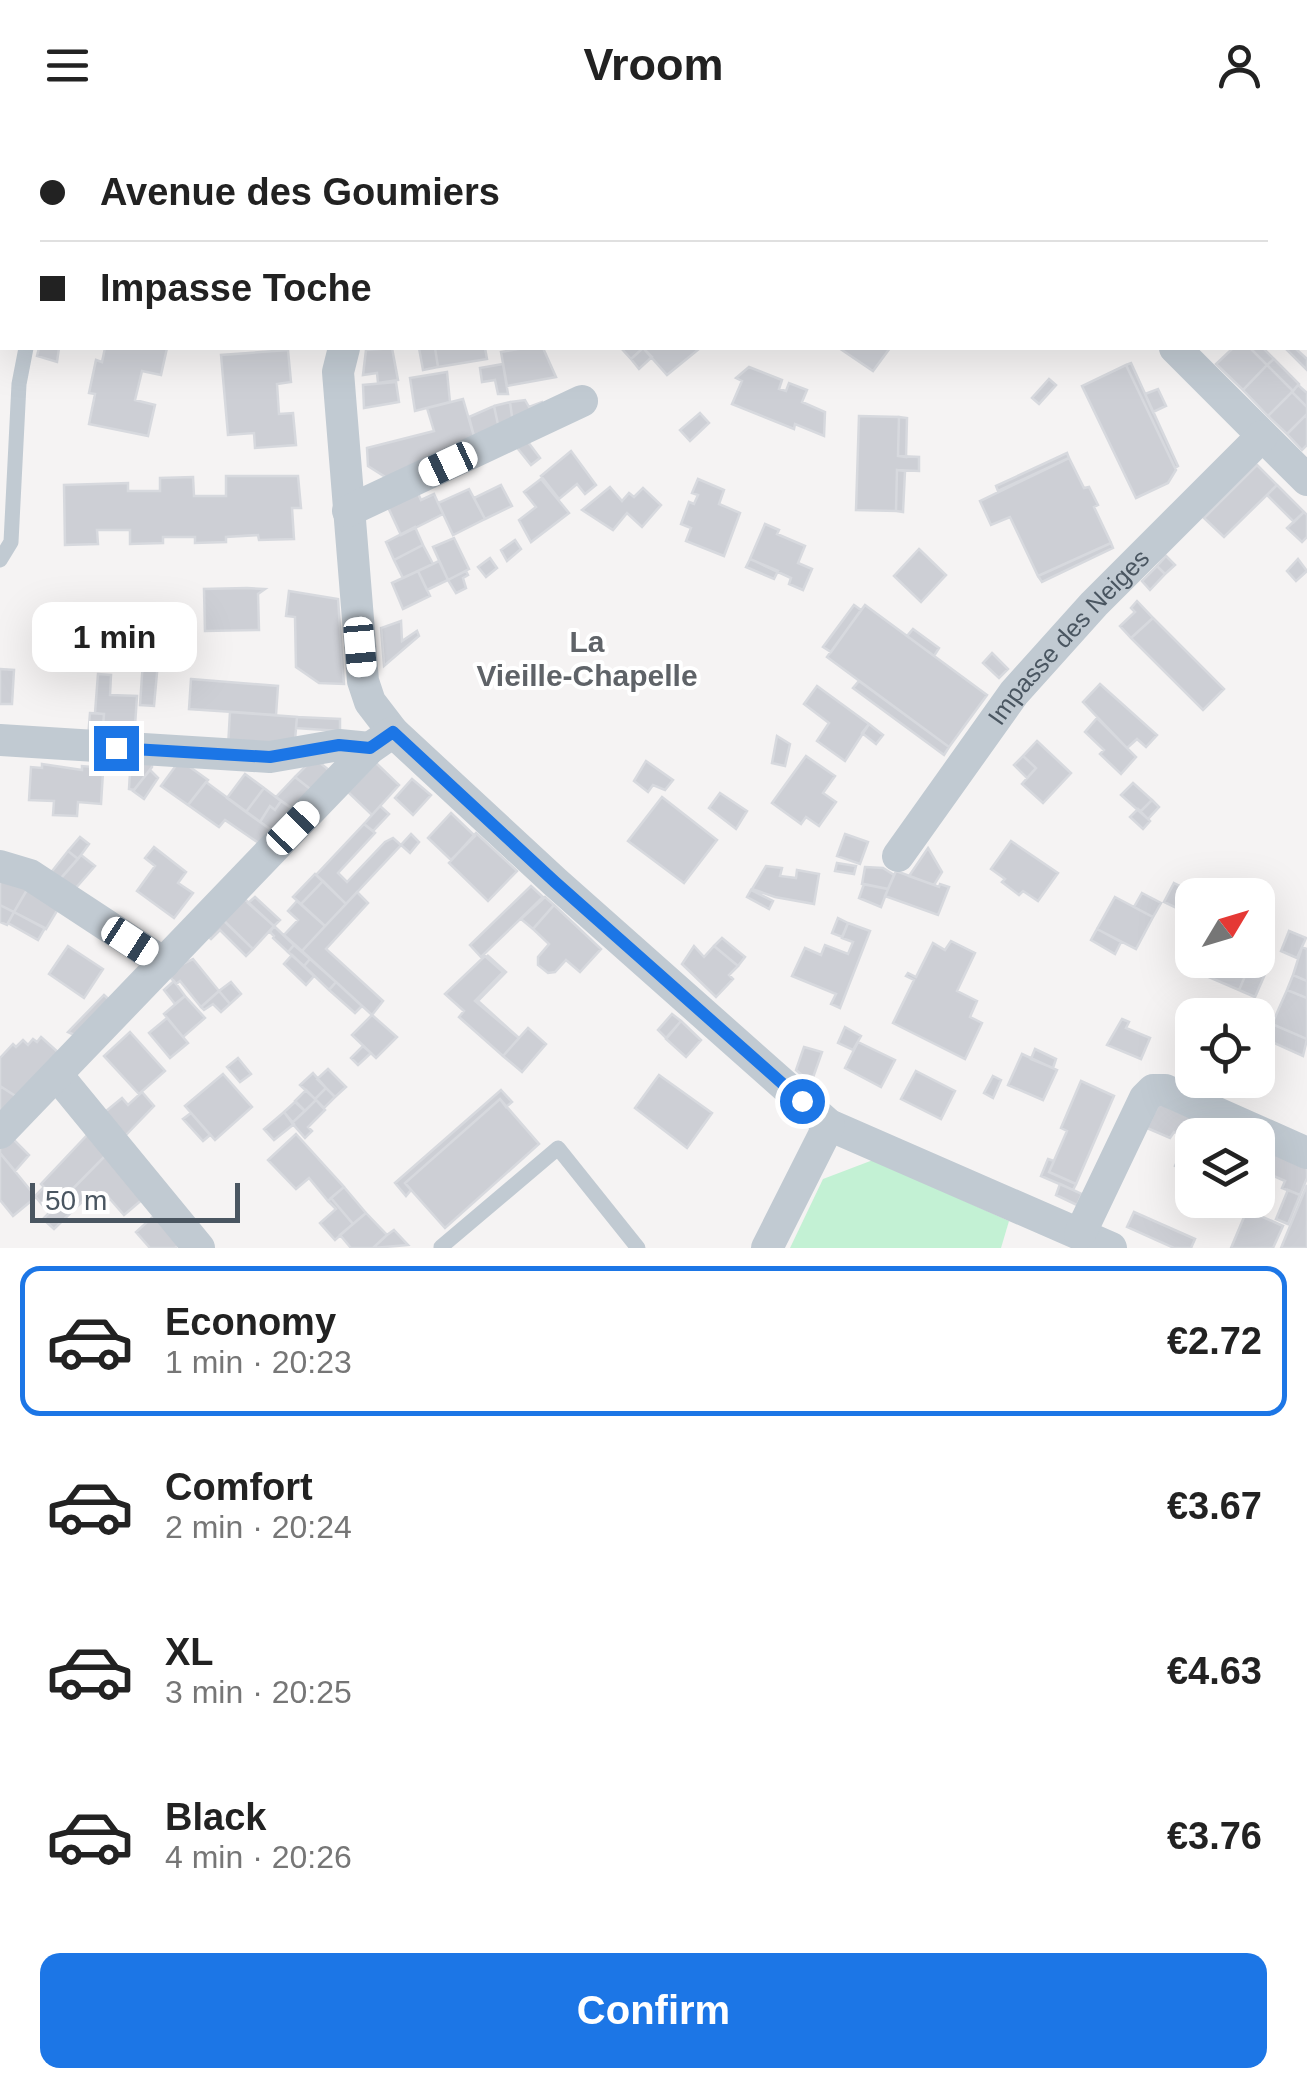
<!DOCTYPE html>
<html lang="en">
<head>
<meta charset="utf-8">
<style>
  :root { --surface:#fff; --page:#f2f2f2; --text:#222; --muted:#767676; --line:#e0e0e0; --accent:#1c76e6 }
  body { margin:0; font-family:Helvetica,sans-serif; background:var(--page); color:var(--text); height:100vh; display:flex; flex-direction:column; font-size:38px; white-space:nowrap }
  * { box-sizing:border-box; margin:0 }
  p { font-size:32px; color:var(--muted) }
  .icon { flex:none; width:55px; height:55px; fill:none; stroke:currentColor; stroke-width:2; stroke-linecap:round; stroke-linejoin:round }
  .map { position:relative; height:1118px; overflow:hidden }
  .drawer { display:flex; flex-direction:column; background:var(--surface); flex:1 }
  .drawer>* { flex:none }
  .guide { position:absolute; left:0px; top:0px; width:1308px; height:220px; box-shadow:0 10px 40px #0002; display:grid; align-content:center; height:220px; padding:0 40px; background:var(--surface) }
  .needle { width:65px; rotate:52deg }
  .fabs { position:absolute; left:1175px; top:748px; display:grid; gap:20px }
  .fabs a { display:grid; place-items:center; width:100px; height:100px; border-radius:20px; background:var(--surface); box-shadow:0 10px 40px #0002; font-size:50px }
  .scale { position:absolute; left:30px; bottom:25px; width:210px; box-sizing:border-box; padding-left:10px; border:5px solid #4a5661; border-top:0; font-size:28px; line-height:35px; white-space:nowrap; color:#4a5661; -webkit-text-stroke:8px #fff; paint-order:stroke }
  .end { position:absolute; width:45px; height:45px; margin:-22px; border:12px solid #1c76e6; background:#fff; box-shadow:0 0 0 5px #fff }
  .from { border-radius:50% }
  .bubble { position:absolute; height:70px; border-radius:20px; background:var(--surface); box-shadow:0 10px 40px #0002; font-size:32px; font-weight:700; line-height:70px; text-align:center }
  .car { position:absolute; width:30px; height:60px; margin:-30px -15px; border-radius:12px; box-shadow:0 0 8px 2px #0007; background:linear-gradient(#fff 24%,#345 0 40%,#fff 0 76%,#345 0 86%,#fff 0) }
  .guide b { display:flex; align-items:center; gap:35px; height:95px; font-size:38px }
  .guide b+b { border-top:2px solid var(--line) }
  .guide i { width:25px; height:25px; background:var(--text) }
  ul { padding:18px 0 0; list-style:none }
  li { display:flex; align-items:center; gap:30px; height:150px; margin:0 20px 15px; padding:0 20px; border:5px solid transparent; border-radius:20px }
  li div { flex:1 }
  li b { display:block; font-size:38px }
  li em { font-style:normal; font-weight:700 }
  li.active { border-color:var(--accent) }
  li>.icon { width:90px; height:90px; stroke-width:1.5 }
  .primary-button { display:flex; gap:20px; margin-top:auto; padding:20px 40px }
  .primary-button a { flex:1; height:115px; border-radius:20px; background:var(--accent); color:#fff; font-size:40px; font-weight:700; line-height:115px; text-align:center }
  header { display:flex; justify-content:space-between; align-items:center; height:130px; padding:0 40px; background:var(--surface); font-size:45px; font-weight:700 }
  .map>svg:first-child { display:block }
</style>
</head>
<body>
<header><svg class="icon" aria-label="menu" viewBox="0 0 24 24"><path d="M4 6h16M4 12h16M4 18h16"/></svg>Vroom<svg class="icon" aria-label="person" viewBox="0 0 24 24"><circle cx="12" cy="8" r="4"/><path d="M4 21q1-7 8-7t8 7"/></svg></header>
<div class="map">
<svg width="1307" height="1118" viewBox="0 0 1307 1118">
  <rect width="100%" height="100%" fill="#f5f3f3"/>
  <path fill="#c3f1d4" d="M873,1030l136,61 -8,27h-211l33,-69z"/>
  <path fill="#cdcfd5" stroke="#d7d9de" stroke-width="2.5" d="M39,218h20l-2,14 -20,-6z
    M105,218h62l-6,27 -19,-4 -7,29 20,5 -7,31 -59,-12 6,-30 -6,-1 7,-33 6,2z
    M392,218l6,32 -20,3 -1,-10 -14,2 3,-25z
    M419,218h16l3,19 -15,3z
    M435,218h50l2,11 -49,8z
    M524,218h19l13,29 -49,9 -6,-34z
    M621,218h77l1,1 -32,26 -24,-27 -12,11z
    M643,218l9,9 -13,12 -8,-10z
    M839,218h51l-17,23z
    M1233,218h17l17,17 -24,25 -27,-26z
    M1250,218h13l11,11 -7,6z
    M1285,218h10l12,11v11z
    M288,220l3,32 -14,2 2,30 14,-1 3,32 -41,3 -1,-15 -26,2 -7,-80z
    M1274,229l25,25 -6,7 -26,-26z
    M1131,233l47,103 -3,2 -49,-103z
    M503,234l5,30h-10l-3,-14 -13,2 -2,-14z
    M1126,235l50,105 -8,13 -32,15 -54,-112z
    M1267,235l26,26 -25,25 -25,-26z
    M749,237l33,13 -3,9 7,2 3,-8 18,7 -5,12 23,10 -1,24 -29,-12 -1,5 -62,-25 10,-23 -6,-3z
    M447,242l3,30 -35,9 -5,-33z
    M1049,249l7,6 -17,19 -7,-6z
    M396,252l3,20 -35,6 -1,-23z
    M1298,255l9,8v14l-15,-15z
    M1158,259l8,17 -13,6 -8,-18z
    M1292,262l15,15v7l-20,20 -19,-18z
    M463,269l12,41 -88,38 -19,-12 -1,-18 67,-17 -7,-23z
    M525,270l4,7 13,-5 3,7 -32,15 -3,-22z
    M510,272l3,22 -14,5 -5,-23z
    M494,276l5,23 -24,11 -6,-23z
    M700,283l9,10 -19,18 -10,-11z
    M1307,284v31l-5,5 -15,-16z
    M859,286l40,1 -1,39 21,1v14l-22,-1 -1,41 -40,-1z
    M899,287l8,1 -1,39 -8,-1z
    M525,308l15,20 -9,7 -17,-21z
    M571,321l25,34 -11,9 -8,-10 -18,15 -18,-23z
    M1067,323l2,5 -71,33 -2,-5z
    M1069,328l15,30 5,-1 9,18 -4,2 17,36 -73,33 -28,-59 -19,8 -11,-24z
    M1257,335l20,20 -53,52 -20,-19z
    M897,340l8,1 -2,41 -7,-1z
    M226,346h72l3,32h-9l2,31 -35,1 -1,-5 -32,2v5l-31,1v-6h-32v6l-33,1v-14h-33l1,14 -33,1 -1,-60 64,-2v8h32v-13l33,-1 1,19h32z
    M541,349l28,34 -38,29 -12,-22 17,-13 -12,-15z
    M698,349l26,11 -5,14 21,9 -16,43 -38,-15 5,-13 -10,-4 8,-22 5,2 4,-9 -6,-2z
    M501,355l11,21 -27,13 -11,-21z
    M1277,355l27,27 -10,10 -27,-27z
    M610,357l12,14 7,-8 5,4 9,-9 18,17 -19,22 -15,-14 -14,17 -31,-20z
    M416,359l5,11 13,-6 9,20 -42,21 -15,-32z
    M469,359l16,30 -32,16 -15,-32z
    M1304,382l3,3v22l-5,5 -15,-14z
    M765,394l14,6 -2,4 28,12 -7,17 14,6 -9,21 -14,-6 2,-6 -41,-19z
    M415,397l8,18 -29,15 -8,-18z
    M454,408l15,31 -21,11 -15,-33z
    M515,410l6,9 -14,12 -6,-11z
    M1111,413l2,5 -71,34 -4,-6z
    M423,415l10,19 -30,14 -9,-18z
    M919,419l27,26 -25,27 -27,-26z
    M1166,426l9,9 -10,9 -8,-8z
    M490,428l7,10 -11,9 -8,-10z
    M750,429l28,12 -4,8 -28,-12z
    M1298,429l9,12 -11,10 -9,-10z
    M439,431l9,19 -21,10 -9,-19z
    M1157,436l8,8 -15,16 -8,-9z
    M418,441l12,25 -27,13 -11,-26z
    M466,441l2,4 -5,3 3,10 -10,5 -8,-13z
    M247,458l18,1 -7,5 1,36 -54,1 -1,-42z
    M289,461l49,8 6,85 -25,-1 -23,-16 -1,-50 -9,-1z
    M1137,471l16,17 -22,20 -11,-12 15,-14 -4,-4z
    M142,474v41l-46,1v-41z
    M854,475l7,5 -30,42 -8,-5z
    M865,475l122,90 -38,52 -122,-90z
    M1153,488l71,71 -21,21 -72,-72z
    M401,491l1,20 15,-10 2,5 -35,30 -3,-38z
    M913,499l26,19 -5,8 -27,-20z
    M142,515v7l-45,1 -1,-7z
    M992,523l16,16 -9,9 -16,-15z
    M143,531l15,1 -4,44 -14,-1z
    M0,539l14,1 -2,34h-12z
    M98,544l13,1 -1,20 27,1 -3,45 -32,-2 2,-25 -9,-1z
    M191,549l87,7 -2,29 -87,-6z
    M859,551l90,66 -5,8 -91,-67z
    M1100,554l57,51 -11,12 -9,-8 -10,9 -44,-46z
    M817,556l52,38 -24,37 -28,-20 12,-18 -25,-19z
    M230,582l67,5 -3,34 -66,-4z
    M90,583l14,1 -2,25 -14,-1z
    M297,587l43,2v12l-44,-3z
    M1097,588l39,39 -15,17 -21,-20 4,-4 -19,-18z
    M869,594l14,11 -7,9 -14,-11z
    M777,606l13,8 -5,22 -13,-3z
    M1037,611l34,32 -28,30 -21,-19 14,-16 -13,-12z
    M131,626l21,1v10l-18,23 -5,-1z
    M806,626l29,20 -12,17 13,9 -17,24 -13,-9 -5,7 -29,-21z
    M1023,626l13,12 -9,10 -13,-13z
    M314,628l21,17 -21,17 -19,-15z
    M180,630l28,20 -20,25 -27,-19z
    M646,631l27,19 -8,10 -12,-5 -5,7 -14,-11z
    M376,633l23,22 -27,30 -24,-23z
    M42,634l40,6v-4l12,1 -1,4 10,1 -2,32 -23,-2 -1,14 -24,-1 1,-14 -25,-1 2,-33 11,1z
    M150,640l8,8 -14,21 -11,-8z
    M245,644l19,14 -18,24 -19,-14z
    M295,647l19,15 -17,20 -21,-15z
    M412,649l19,16 -18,20 -18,-17z
    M206,652l72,53 -12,13 -41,-28 -6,7 -31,-22z
    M1133,653l19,17 -12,12 -19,-17z
    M264,658l17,13 -6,9 -5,-4 -10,16 -14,-10z
    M720,663l27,18 -11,18 -27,-21z
    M662,667l55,43 -33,43 -56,-42z
    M1152,670l7,7 -11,12 -8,-7z
    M281,671l16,11 -19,23 -18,-13 10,-16 5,4z
    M380,676l9,8 -16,17 -9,-7z
    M1138,679l12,12 -7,8 -13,-12z
    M451,683l24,23 -24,24 -23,-22z
    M364,694l11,9 -37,40 9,9 38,-40 8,-4 8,7 -55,59 -30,-29z
    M476,703l41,38 -29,30 -39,-38z
    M411,704l8,8 -9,11 -9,-8z
    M845,704l23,8 -8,22 -23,-8z
    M80,707l9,7 -11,15 -10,-8z
    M1011,711l47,32 -20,28 -15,-10 -4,4 -17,-13 3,-3 -14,-10z
    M154,717l32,25 -8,11 15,10 -19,25 -37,-27 18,-25 -10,-8z
    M928,718l14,24 -8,13 -25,-9z
    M68,721l10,8 -23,26 -9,-6z
    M81,725l14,11 -21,24 -14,-11z
    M837,733l19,3 -2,8 -19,-3z
    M766,736l16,2 -2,8 16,2 1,-8 22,4 -5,30 -39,-7 -23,-8z
    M865,737l18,1 11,7 -6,14 -26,-5z
    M896,741l43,16 1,-3 9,3 -11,28 -53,-19z
    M0,743l31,10 -17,29 -14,-7z
    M315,744l8,7 -22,23 -8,-7z
    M323,751l23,23 -21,22 -24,-22z
    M31,753l30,21 -15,25 -32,-17z
    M1174,753l12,6 5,8 -8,14 -19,-9z
    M864,754l24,5 -7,18 -22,-9z
    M531,756l12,11 -62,60 -11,-12z
    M751,760l22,11 -4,8 -22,-12z
    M357,762l11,11 -42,46 57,52 -11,14 -70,-64z
    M1142,763l19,10 -8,14 -19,-10z
    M239,764l35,32 -21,23 -34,-33z
    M255,767l25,23 -6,6 -26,-23z
    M545,767l9,8 -21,24 -12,-10z
    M1115,767l38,20 -17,32 -39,-20z
    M297,771l28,25 -23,25 -18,-16 14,-15 -10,-9z
    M0,775l14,7 -7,13 -7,-3z
    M554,775l47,44 -21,23 -14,-12 -11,12 -7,1 -10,-8v-8l11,-13 -16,-15z
    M14,782l31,16 -7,12 -30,-17z
    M219,786l34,33 -7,7 -26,-26 -9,9 -7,-6z
    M838,788l10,5 -6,14 -10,-4z
    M848,793l22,8 -30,77 -9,-4 5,-10 -44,-18 13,-28 16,7 4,-10 23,9 5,-12 -11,-4z
    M274,796l20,19 -6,7 -15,-14 1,-2 -4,-4z
    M1097,799l24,13 -6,12 -24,-14z
    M1289,801l17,7 -9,20 -16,-7z
    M722,808l23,19 -7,9 -24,-20z
    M1192,808v22h60l-13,30 -58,-25z
    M951,811l24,12 -18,38 20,10 -7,16 12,6 -17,36 -72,-36 21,-43 -8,-4 2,-3 8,4 17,-34 12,7z
    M294,815l16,14 -6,7 -16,-14z
    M68,816l35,23 -19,29 -35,-24z
    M694,816l10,11 10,-11 24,20 -9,9 4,4 -17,18 -34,-33z
    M1302,817l5,2v32l-14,-6z
    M292,825l22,21 -8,9 -22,-21z
    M487,825l19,17 -28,29 41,37 -44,-37 28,-29z
    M485,826l18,16 -28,29 44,37 -16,18 -44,-39 5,-6 -19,-17z
    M193,829l26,32 -18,16 -21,-26 -4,3 -10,-12z
    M310,829l26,23 -7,8 -25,-24z
    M1252,830l17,5 -14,32 -16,-7z
    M1293,845l14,6v17l-20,-8z
    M174,851l11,15 -10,8 -11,-14z
    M231,852l10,12 -11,10 -11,-13z
    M336,852l26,24 -7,7 -26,-23z
    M1287,860l20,8v41l-35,-15z
    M219,861l11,13 -9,8 -8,-8 -9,6 -3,-3z
    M104,865l14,13 -33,32 -17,-8z
    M185,866l20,22 -22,19 -19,-23z
    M672,884l9,7 -15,17 -8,-8z
    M372,885l25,22 -21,21 -24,-23z
    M167,888l21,25 -18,15 -21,-25z
    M1122,889l7,3 -3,6 24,10 -9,21 -34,-14z
    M681,891l20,19 -15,17 -20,-18z
    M1272,894l35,15 -4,17 -38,-17z
    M845,897l16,9 -8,14 -15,-7z
    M528,898l18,16 -24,28 -19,-16z
    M130,902l35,39 -26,23 -35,-38z
    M41,907l18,16 -42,44 -17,-11v-28l13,-14 3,3 7,-7 5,5 5,-6 4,3z
    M858,912l37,18 -14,27 -36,-19z
    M363,916l8,7 -13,12 -7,-7z
    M804,917l18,5 -11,31 -15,-13z
    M1035,919l21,10 -3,9 -22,-9z
    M1022,924l35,16 -14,30 -35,-15z
    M238,928l13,16 -11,8 -13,-15z
    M328,939l18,18 -11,10 -18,-18z
    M916,941l39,20 -14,28 -40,-20z
    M313,943l13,15 -11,11 -15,-14z
    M223,944l29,33 -37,33 -30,-34z
    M659,945l53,38 -25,35 -52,-40z
    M993,946l8,4 -8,18 -9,-5z
    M1081,951l33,15 -38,88 -27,-12 18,-41 -6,-3z
    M0,956l17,11 -17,18z
    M326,958l9,9 -11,11 -9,-9z
    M306,960l10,10 -11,11 -10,-10z
    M501,960l11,12 -6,5 -6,-8 -95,84 6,7 -5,6 -11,-13z
    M142,962l12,14 -29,30 -20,-24 17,-14 6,7z
    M500,969l39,45 -94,84 -40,-45z
    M316,970l9,10 -17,17 4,4 -7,7 -13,-15z
    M295,972l10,9 -13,12 -8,-11z
    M1159,973l73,32h-40v5l-18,-8 -4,6 -23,-10z
    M284,982l10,12 -20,16 -10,-11z
    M191,983l19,22 -7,6 -20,-22z
    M89,1003l18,21 -58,59 -14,-17 9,-9 -3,-3z
    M296,1004l48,53 -16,14 -19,-23 -13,11 -28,-29z
    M10,1006l19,19 -14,16 -15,-18v-7z
    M1258,1016l49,21v11l-7,17 -18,-7 3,-7 -23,-10 3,-6 -7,-3z
    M1182,1021l10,5v35l-7,-12 2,-7 -12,-6z
    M0,1023l36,44 -23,19 -13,-16z
    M107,1024l37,44 -20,17 -14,-16 -5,5 -12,-2 -5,-6 -34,33 -11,-10z
    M1048,1029l6,2 -5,11 27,12 -3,6 -32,-14z
    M1060,1054l22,10 -5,11 -21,-10z
    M1307,1055v63h-26z
    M344,1057l22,26 -13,11 -22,-26z
    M1288,1060l12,5 -12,29 -12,-5z
    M331,1068l22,26 -18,16 -15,-17 16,-14 -8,-8z
    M1247,1080l36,16 -10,22h-42z
    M1134,1082l61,27 -4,9h-17l-47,-21z
    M157,1083l24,30 -6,5h-25l-14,-16z
    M366,1083l21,22 -14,13h-22l-11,-13z
    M394,1100l14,15 -35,3 14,-13z"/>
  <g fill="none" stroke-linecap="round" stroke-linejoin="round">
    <path stroke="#c1cad2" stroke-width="15" d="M0,52h2
      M0,430l11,-18 8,-158 7,-36
      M441,1117l117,-99 80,100"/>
    <g stroke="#c1cad2" stroke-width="32">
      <path d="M564,0v2"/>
      <path d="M949,0l3,2"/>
      <path d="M389,2l1,-2"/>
      <path d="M477,2l17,-2"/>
      <path d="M344,218l-6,24 25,309 7,21 23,30 162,150 274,243 282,123"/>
      <path d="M1175,218l132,132"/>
      <path d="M348,381l234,-110"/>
      <path d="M0,610l270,17 69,-12 31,3"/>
      <path id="s1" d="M898,726l116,-163 80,-89 168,-168"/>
      <path d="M0,736l30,9 134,88"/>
      <path d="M57,945l142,173"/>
      <path d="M0,1003l370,-385 23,-16"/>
      <path d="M1080,1104l65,-136 8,-8h12l142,63"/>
      <path d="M767,1118l62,-123"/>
    </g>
  </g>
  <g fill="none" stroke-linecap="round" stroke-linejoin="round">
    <path stroke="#1c76e6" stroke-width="12" d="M116,618l154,9 69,-12 31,3 23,-16 162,150 247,219"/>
  </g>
  <g text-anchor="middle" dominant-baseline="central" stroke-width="8" stroke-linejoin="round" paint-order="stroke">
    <g font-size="25" fill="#4a5661" stroke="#fff">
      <text stroke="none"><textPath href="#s1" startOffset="278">Impasse des Neiges</textPath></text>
    </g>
    <g font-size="30" font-weight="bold" fill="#5f6368" stroke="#fff">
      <text x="587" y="511">La<tspan x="587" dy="34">Vieille-Chapelle</tspan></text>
    </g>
  </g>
</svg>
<div class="fabs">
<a><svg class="needle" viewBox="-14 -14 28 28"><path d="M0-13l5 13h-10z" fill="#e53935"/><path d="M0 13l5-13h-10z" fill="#767676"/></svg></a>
<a><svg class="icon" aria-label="locate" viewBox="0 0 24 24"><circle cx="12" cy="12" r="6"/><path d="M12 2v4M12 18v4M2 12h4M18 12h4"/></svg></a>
<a><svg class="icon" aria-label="layers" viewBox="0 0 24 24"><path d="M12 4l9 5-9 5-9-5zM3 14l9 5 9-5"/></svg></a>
</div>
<div class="scale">50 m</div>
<i class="end from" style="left:802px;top:971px"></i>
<i class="end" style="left:116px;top:618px"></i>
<div class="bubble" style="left:32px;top:472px;width:165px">1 min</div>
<i class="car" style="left:448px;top:334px;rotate:245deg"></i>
<i class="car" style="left:360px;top:517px;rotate:175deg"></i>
<i class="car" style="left:293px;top:698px;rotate:44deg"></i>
<i class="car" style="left:130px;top:811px;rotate:123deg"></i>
<div class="guide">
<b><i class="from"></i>Avenue des Goumiers</b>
<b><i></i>Impasse Toche</b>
</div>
</div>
<section class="drawer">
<ul>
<li class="active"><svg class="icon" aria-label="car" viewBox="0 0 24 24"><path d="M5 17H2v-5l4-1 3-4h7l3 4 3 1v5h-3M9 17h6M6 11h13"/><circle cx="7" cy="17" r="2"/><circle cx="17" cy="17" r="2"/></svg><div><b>Economy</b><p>1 min · 20:23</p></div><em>€2.72</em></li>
<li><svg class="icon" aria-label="car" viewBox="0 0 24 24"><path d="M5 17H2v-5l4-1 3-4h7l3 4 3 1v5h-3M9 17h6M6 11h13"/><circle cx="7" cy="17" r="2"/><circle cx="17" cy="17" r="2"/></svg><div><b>Comfort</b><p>2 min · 20:24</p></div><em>€3.67</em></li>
<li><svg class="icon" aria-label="car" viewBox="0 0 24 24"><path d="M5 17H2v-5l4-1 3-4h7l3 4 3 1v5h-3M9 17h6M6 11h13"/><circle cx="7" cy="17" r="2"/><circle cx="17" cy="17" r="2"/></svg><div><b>XL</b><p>3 min · 20:25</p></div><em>€4.63</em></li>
<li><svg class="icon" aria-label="car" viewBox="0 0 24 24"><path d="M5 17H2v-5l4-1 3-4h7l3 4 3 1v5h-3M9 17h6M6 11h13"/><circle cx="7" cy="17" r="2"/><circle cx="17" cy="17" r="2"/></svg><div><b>Black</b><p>4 min · 20:26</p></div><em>€3.76</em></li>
</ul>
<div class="primary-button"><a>Confirm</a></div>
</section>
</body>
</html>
